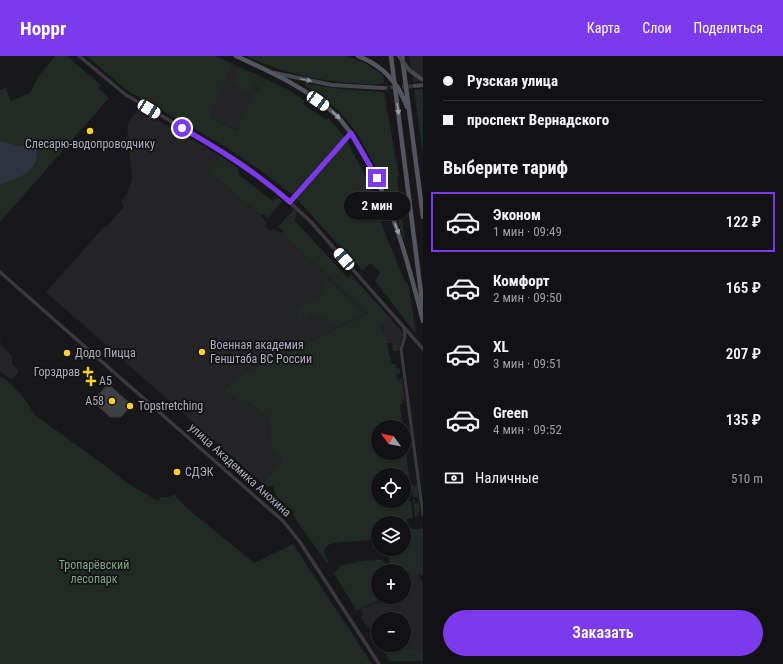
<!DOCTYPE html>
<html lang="ru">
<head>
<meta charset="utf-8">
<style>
  :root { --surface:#121214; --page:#1f2022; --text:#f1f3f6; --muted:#9c9ea0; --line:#313234; --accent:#7c3aed }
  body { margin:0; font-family:"Roboto Condensed",sans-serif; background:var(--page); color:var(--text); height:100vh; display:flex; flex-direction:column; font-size:15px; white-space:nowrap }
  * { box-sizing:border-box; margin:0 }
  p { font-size:13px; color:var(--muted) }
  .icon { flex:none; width:22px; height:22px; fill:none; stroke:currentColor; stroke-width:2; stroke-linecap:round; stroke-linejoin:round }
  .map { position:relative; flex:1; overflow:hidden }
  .side { display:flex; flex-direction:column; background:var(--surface); width:360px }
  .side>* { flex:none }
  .top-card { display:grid; align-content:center; height:88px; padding:0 20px; background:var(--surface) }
  .needle { width:26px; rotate:302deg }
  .tools { position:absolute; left:371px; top:364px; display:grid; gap:8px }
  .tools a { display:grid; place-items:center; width:40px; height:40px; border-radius:50%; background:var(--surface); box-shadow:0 1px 3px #0004,0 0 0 1px var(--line); font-size:20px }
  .end { position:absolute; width:18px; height:18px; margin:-9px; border:5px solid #7c3aed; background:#fff; box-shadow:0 0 0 2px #fff }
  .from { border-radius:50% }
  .bubble { position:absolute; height:28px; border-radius:14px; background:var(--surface); box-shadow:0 1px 3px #0004,0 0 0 1px var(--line); font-size:13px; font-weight:600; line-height:28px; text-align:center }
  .car { position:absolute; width:12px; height:24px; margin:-12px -6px; border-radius:5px; box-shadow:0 0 3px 1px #0007; background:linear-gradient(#fff 24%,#345 0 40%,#fff 0 76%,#345 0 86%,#fff 0) }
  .top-card b { display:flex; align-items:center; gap:14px; height:38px; font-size:15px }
  .top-card b+b { border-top:1px solid var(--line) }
  .top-card i { width:10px; height:10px; background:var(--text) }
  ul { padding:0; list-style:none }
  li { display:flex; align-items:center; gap:12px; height:60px; margin:0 8px 6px; padding:0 12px; border:2px solid transparent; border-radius:0px }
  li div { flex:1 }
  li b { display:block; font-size:15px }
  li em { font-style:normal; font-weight:600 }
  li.selected { border-color:var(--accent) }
  li>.icon { width:36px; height:36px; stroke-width:1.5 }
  h2 { padding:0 20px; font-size:18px; line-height:48px }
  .pay { display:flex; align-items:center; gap:10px; height:44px; padding:0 20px; font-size:15px }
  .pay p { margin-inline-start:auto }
  .cta { display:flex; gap:8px; margin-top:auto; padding:8px 20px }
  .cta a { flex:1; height:46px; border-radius:24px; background:var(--accent); color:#fff; font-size:16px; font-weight:600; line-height:46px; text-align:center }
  header { display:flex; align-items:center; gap:24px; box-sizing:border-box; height:56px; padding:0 20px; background:var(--accent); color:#fff }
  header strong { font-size:19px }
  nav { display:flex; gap:22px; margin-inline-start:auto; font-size:14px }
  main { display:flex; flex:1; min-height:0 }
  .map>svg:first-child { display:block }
</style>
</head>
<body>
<header>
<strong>Hoppr</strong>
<nav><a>Карта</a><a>Слои</a><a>Поделиться</a></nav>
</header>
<main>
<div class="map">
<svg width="423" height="608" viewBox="0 0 423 608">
  <rect width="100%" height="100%" fill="#18181a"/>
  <path fill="#242427" d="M409,0h14v25l-10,1z
    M233,8l33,15 -12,16 -16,35 -29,-12z
    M138,53l81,46v4l-10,13 54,46 4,5 -2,3 6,5 2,-2 9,4 86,81 -133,64 -10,13 16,12 2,-3 28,19 1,27 11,14 -21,23 -216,-191 58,-65h2l18,-20 -3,-6 6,-7 5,-15 -5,-50 2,-8z
    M390,262l13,15v5l-4,10 -12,-9 -7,-14z
    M0,278l1,11 11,10v9l7,7 -7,9 -12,-9z
    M418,518l5,9v69l-23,-5 -1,2 -10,-2v-2h15v-26h-26v9h-10l-7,-11 3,-2 -4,-6 21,-8 23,-4v-12z"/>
  <path fill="#212a24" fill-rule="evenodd" d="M55,0h12l34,29 -3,3 11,10 -109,124v-132l6,-2 5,13 19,-8 10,-19z
    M87,0h128l18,8 -24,54 28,12 17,-35 12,-16 21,10 18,12 -2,3 23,16 2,-2 17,19 32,61v13l9,25 18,43 5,7 7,48 -41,-53 5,-9 -9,-9 -9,7 -69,-75 -33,-25 -34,-23 -100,-57z
    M246,0h100l19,7 18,12 1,8c-10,2 -20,1 -31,0 -38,-2 -72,-11 -107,-27z
    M239,11l22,9 -12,16 -17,-8z
    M302,27l37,6 45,3 15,84 -2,1 8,65 -19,-56 -29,-53 -19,-23z
    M423,33v65l-9,-64z
    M219,99l19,13 1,7 34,26 5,-3 4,3 -14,17 -5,-4 -2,2 -52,-44 10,-13z
    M294,153l3,3 -2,9 53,57 3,-3 39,43 -10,8 7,13 12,9 -1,3h-5l-1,-8h-5l4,20 5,2 1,5 3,-1v5h-4l2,7 2,-1 -1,-3 3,1 3,23 -3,-2v5l-2,1 3,22h-25v26h26v-17l7,57 -1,1 -3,-2 -1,2 1,5 4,3 2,16 -6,1 -1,6c4,5 13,5 17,3v47l-5,-1 -14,11v-14h-11l-5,-14 6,-2 6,-6h4v-26h-26v16c-10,1 -19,2 -29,3 -12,0 -35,1 -20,20l-2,1 -33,-46v-5l-18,-16 -3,-11 -5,2 -6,-4 21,-23 -12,-14v-27l-27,-19 -3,3 -16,-12 10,-13 133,-64 -86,-81 1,-2 -5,-4zM378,419h26v26h-26z
    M326,225l10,6 25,23 2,4 -31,14 -2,-1 -4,-8 -14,-7 -10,8h-5c-3,-18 22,-17 27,-28 1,-3 0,-6 0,-9z
    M0,321l7,3 17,18 11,17 76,55 16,13 31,18 3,-4h8l5,-3 13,14 67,55 39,-19 79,120h-372z
    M417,427l3,33 -2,-3 -1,4h-2l-2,-17h2v4l3,-2 -1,-5h-4l-2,-13 4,3z
    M376,504h6l5,6 3,1v4h-12v26h10l-32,13 -22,-37 8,-8 21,-4z
    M379,589h10v2l10,2v-2l24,5v9h-33z"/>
  <path fill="#2d343e" d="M0,85l19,5h14l4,4c2,23 -20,28 -37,35z"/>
  <path fill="#3f4044" stroke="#323236" d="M108,328l24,21 -11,12h-11l-12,-11 -1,-10z"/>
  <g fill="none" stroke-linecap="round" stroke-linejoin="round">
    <path stroke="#35363a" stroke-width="4" stroke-dasharray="4 2" stroke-linecap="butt" d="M384,32l30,-2"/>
    <path stroke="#39393f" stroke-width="3" d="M290,146l61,-69
      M404,273l1,8 -4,12 22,166"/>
    <path stroke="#39393f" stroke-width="3.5" d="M79,0l47,39 98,57 22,14 36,29 29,27 112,127
      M0,216l283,249 17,21 79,122"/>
    <path stroke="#46474f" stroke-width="4" d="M275,17l57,12 52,3
      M414,30l9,-1"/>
    <path stroke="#54555e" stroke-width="4.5" d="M236,0c35,16 73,33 101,60 11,11 18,24 26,37 30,52 45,109 60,168
      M358,0c25,10 40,26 49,51
      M402,0l21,161
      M406,118l17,135"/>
    <path stroke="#46474f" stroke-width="4" d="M399,0l10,14 14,10"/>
    <path stroke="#54555e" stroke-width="4.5" d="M391,0l15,118"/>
  </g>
  <defs><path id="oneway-solid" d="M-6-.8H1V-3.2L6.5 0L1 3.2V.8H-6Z"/></defs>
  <use fill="#878995" href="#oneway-solid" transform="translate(306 24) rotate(12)"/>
  <g fill="#999ba8">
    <use href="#oneway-solid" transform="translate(398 53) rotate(82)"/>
    <use href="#oneway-solid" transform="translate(336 59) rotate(44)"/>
    <use href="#oneway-solid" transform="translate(397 173) rotate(70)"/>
  </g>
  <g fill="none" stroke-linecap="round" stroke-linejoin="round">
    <path stroke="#7c3aed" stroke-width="5" d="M182,72c39,22 75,45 108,74l61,-69 26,45"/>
  </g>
  <g fill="#f6cf33" stroke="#131315" stroke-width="1.5">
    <circle cx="90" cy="75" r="4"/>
    <circle cx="202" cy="296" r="4"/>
    <circle cx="67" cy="297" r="4"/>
    <path d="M86 310h4v4h4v4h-4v4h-4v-4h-4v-4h4z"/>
    <path d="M89 319h4v4h4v4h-4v4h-4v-4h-4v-4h4z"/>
    <circle cx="112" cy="345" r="4"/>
    <circle cx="130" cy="350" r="4"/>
    <circle cx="177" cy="416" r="4"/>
  </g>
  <g text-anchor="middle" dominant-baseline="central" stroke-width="3.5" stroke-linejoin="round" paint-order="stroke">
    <g font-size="12" fill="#aaacba" stroke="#131315" text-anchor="start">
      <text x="90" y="88" text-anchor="middle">Слесарю-водопроводчику</text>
      <text x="210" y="289">Военная академия<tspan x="210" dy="14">Генштаба ВС России</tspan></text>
      <text x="75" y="297">Додо Пицца</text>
      <text x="80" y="316" text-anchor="end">Горздрав</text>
      <text x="99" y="325">А5</text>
      <text x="104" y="345" text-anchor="end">А58</text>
      <text x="138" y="350">Topstretching</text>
      <text x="185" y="416">СДЭК</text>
    </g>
    <g font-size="12" fill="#aaacba" stroke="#131315">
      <text transform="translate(240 414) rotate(42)">улица Академика Анохина</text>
    </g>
    <g font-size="12" fill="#80a588" stroke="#131315">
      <text x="94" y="509">Тропарёвский<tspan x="94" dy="14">лесопарк</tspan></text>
    </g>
  </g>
</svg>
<div class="tools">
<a><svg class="needle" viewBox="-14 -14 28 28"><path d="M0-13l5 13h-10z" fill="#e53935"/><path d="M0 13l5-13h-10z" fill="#9c9ea0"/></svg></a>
<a><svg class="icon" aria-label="locate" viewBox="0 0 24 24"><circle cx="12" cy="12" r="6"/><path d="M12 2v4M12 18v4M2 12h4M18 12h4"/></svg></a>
<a><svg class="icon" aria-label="layers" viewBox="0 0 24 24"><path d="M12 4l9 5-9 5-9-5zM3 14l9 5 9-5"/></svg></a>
<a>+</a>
<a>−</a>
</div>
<i class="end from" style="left:182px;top:72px"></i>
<i class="end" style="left:377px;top:122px"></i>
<div class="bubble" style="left:344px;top:136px;width:66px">2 мин</div>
<i class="car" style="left:318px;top:45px;rotate:125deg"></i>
<i class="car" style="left:149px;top:53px;rotate:121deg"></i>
<i class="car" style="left:344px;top:203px;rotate:319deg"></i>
</div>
<section class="side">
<div class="top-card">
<b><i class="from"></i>Рузская улица</b>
<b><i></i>проспект Вернадского</b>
</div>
<h2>Выберите тариф</h2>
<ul>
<li class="selected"><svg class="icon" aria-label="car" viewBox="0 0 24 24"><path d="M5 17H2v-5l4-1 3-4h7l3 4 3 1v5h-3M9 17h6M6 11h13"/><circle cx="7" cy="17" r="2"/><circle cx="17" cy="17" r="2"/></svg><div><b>Эконом</b><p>1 мин · 09:49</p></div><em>122 ₽</em></li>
<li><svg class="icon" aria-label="car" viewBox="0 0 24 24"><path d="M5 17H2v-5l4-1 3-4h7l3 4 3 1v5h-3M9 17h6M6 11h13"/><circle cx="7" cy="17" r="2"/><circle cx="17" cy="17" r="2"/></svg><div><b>Комфорт</b><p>2 мин · 09:50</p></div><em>165 ₽</em></li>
<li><svg class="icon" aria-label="car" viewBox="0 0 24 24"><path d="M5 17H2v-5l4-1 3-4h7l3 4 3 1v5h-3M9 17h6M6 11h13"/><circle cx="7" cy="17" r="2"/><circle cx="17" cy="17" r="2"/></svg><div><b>XL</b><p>3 мин · 09:51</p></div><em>207 ₽</em></li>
<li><svg class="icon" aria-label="car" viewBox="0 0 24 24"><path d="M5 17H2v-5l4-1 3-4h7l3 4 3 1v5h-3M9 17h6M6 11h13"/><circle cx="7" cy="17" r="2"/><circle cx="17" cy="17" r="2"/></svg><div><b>Green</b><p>4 мин · 09:52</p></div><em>135 ₽</em></li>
</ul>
<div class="pay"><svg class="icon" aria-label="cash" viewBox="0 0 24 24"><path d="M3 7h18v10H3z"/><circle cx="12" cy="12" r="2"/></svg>Наличные<p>510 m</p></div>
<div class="cta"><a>Заказать</a></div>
</section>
</main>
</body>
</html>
